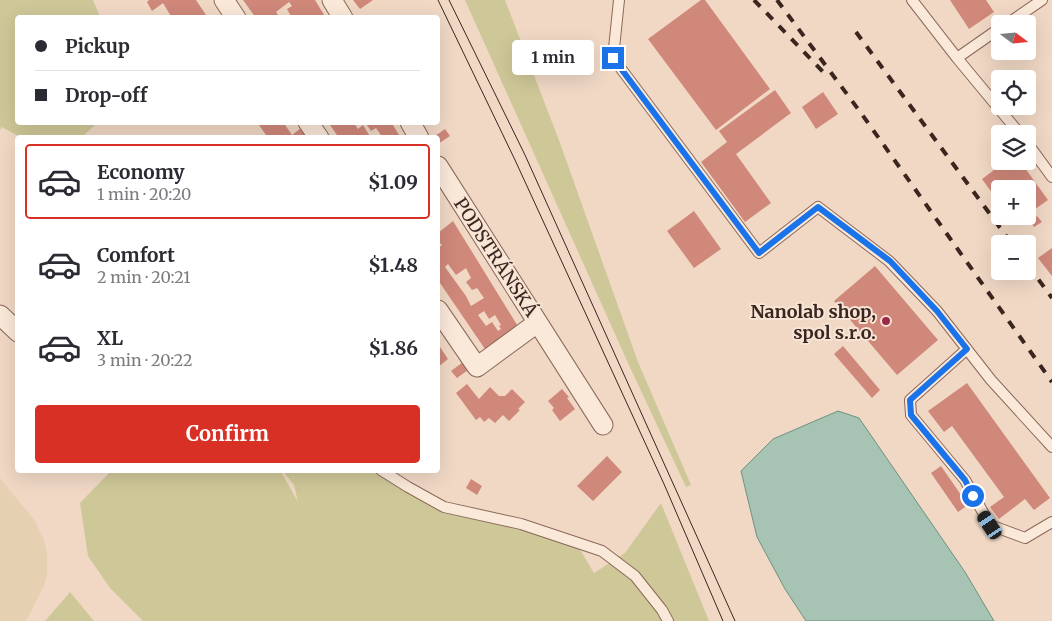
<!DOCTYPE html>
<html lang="en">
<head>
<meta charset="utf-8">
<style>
  :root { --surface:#fff; --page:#f2f2f3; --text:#2b2b33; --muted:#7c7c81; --line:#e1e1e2; --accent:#d93025 }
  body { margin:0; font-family:Merriweather,serif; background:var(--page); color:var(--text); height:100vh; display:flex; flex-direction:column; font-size:19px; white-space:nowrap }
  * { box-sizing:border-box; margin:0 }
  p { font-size:16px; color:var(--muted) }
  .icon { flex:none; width:28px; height:28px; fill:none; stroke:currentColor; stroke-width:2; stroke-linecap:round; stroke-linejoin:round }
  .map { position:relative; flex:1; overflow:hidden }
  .panel { position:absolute; left:15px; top:135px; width:425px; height:338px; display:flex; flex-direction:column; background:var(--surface); border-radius:5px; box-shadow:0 5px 20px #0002 }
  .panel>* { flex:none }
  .guide { position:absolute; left:15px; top:15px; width:425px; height:110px; border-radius:5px; box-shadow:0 5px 20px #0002; display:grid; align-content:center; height:110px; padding:0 20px; background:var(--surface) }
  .needle { width:32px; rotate:106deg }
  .tools { position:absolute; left:991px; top:15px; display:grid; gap:10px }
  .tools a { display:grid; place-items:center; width:45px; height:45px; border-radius:5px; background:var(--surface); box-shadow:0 5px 20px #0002; font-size:25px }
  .end { position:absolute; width:22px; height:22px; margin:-11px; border:6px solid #1a73e8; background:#fff; box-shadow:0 0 0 2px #fff }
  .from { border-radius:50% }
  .bubble { position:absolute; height:35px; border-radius:5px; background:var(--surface); box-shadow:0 5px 20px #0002; font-size:16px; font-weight:700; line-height:35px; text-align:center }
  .car { position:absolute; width:15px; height:30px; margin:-15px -8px; border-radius:6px; box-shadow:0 0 4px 1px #0007; background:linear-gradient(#222 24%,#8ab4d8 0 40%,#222 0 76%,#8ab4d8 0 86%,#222 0) }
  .guide b { display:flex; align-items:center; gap:18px; height:48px; font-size:19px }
  .guide b+b { border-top:1px solid var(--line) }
  .guide i { width:12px; height:12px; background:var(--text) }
  ul { padding:9px 0 0; list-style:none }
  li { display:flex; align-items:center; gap:15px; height:75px; margin:0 10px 8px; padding:0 10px; border:2px solid transparent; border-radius:5px }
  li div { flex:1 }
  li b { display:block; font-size:19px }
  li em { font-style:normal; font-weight:700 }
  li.active { border-color:var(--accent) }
  li>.icon { width:45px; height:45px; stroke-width:1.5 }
  .cta { display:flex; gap:10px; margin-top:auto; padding:10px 20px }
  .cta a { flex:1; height:58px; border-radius:5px; background:var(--accent); color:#fff; font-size:20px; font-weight:700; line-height:58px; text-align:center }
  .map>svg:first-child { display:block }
</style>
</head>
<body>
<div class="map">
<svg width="1052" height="621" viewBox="0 0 1052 621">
  <rect width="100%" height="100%" fill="#f0d8c5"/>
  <path fill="#e6d0b2" d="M0,478l35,43 9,19 3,13v22l-3,11 -18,35h-26z"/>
  <path fill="#cec798" d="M0,0h93l7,17 -82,1v104l79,1 -15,14h-62l-18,-10 -2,3z
    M465,0h40l55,143 78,219 53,123 -5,2 -58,-124z
    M112,470h168l18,32 -4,-17 -12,-15h91l60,37 74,16 72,25 15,25 31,-20 36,-50 48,118h-566l-33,-33 -22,-32 -8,-53z
    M70,592l24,29h-49z"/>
  <path fill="#a7c3b3" stroke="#6d927f" d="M838,411l21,7 106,154 29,49h-188l-21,-32 -28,-52 -16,-66 32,-32z"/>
  <path fill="#cf887a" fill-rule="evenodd" d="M149,0h47l12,18h-36l-9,-15 -11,8 -5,-9z
    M243,0h72l11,18h-34l-5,-9 5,-3 -3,-4 -13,10 4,6h-24z
    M353,0h20l-13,9z
    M701,0h4l65,89 -54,41 -68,-91z
    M950,0h36l8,12 -25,17z
    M775,90l16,23 -55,41 35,49 -26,19 -44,-60 26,-20 -8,-11z
    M823,92l15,22 -22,15 -14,-22z
    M257,122h26l9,13 9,-7 7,10h-40z
    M328,122h25l5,7 5,-4 8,13h-32z
    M365,122h26l10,16h-18l-7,-10 -5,3z
    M445,129l5,7 -12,8v-6h-6z
    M1006,161h14l28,39 -20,14v-25h-28v15l-18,-25z
    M694,211l27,38 -27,19 -27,-37z
    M1009,216h16l-11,8z
    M1037,216l5,6 -8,5 -4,-6z
    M453,221l66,107 -32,24 -49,-72v-32l4,-3 -4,-4v-8zM448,264l8,11 10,-7 5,10 -5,4 6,8 5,-2 7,10 -13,8 -5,-10 -21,-29zM484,311l5,8 6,-4 6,10 -2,1 2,3 -3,2 -6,-9 -6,4 -8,-11z
    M1052,248v28l-14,-18z
    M875,266l63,74 -41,35 -63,-74z
    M438,344l10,15 -10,8z
    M843,346l37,44 -8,8 -38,-44z
    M463,362l5,8 -11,8 -6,-7z
    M967,383l83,115 -16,12 -9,-11 -26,20 -9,-12 14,-10 -52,-71 -8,6 -16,-21z
    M467,384l12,15 11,-12 9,9h6l7,-7 13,13 -7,7 2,1 -11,11 -6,-6 -8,8 -6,-5 -5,4 -4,-5 -4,3 -20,-27z
    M562,389l7,8 -2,1 8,11 -15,12 -8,-11 2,-2 -6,-7z
    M607,456l15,16 -29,29 -16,-15z
    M941,466l27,39 -10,7 -27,-39z
    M471,479l11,7 -5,9 -11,-7z"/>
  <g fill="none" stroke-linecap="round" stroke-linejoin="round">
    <defs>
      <path id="service" d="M619,0l-6,58 146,195 59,-46 71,54 48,50 54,69 61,67
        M912,0l45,58 43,-30
        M1007,24l35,-24
        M957,58l63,76
        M1028,144l24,33
        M967,349l-57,51 1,15 54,65 25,45 35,13 27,-16
        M381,470l27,17 36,20 77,17 81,27 33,25 27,34 6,11"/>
      <path id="minor" d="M224,0l12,18
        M332,0l11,18
        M308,122l11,16
        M410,122l9,16
        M438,166l165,259
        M438,310l39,57 60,-44
        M0,315l18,17"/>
    </defs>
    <use href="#service" stroke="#8b685a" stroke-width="12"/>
    <use href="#minor" stroke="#8b685a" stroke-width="21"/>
    <use href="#service" stroke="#fae8d9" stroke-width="10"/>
    <use href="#minor" stroke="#fae8d9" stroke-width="19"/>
    <path stroke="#3b251f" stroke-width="1" d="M438,0l77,160 149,324 59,137
      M449,0l76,155 210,466"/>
    <path stroke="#3b251f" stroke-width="4" stroke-dasharray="9 9" stroke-linecap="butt" d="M754,0l71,74
      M777,0l84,113 191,269
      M856,32l156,212
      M1028,265l24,33"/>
  </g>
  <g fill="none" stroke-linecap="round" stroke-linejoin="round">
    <path stroke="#1a73e8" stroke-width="6" d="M613,58l146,195 59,-46 72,54 47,50 30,38 -57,51 1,15 54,65 8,16"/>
  </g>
  <circle fill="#9c2847" stroke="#f7e4d5" stroke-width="2" cx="886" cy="321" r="5"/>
  <g text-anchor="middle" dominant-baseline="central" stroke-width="4" stroke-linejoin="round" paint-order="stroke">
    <g font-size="18" fill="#3b251f" stroke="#f7e4d5">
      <text transform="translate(496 257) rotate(57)">PODSTRÁNSKÁ</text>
    </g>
    <g font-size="18" font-weight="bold" fill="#3b251f" stroke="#f7e4d5" text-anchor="end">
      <text x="876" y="311">Nanolab shop,<tspan x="876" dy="21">spol s.r.o.</tspan></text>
    </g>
  </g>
</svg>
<div class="tools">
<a><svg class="needle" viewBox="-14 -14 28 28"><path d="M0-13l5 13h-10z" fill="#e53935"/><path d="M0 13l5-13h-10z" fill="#7c7c81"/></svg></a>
<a><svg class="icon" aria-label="locate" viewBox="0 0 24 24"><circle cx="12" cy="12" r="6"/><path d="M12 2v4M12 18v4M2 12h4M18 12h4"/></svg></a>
<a><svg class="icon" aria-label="layers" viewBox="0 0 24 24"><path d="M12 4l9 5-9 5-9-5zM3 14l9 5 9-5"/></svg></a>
<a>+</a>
<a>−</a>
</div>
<i class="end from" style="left:973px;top:496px"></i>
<i class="end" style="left:613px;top:58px"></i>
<div class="bubble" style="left:512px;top:40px;width:82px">1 min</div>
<i class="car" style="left:990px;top:525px;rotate:326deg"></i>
<div class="guide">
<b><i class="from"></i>Pickup</b>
<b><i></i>Drop-off</b>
</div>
<section class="panel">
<ul>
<li class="active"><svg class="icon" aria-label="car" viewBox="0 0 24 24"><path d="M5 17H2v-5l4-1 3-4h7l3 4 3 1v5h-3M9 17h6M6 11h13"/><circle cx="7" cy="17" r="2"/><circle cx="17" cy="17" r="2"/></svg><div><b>Economy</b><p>1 min · 20:20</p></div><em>$1.09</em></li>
<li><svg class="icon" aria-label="car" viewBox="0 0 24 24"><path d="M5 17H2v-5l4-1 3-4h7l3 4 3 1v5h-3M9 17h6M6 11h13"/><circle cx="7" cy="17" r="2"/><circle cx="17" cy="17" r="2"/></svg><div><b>Comfort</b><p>2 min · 20:21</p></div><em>$1.48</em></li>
<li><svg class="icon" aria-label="car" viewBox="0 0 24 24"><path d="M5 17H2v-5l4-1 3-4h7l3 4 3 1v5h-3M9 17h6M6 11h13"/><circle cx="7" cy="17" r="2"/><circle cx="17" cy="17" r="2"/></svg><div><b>XL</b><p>3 min · 20:22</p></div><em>$1.86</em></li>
</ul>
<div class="cta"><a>Confirm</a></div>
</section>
</div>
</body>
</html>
